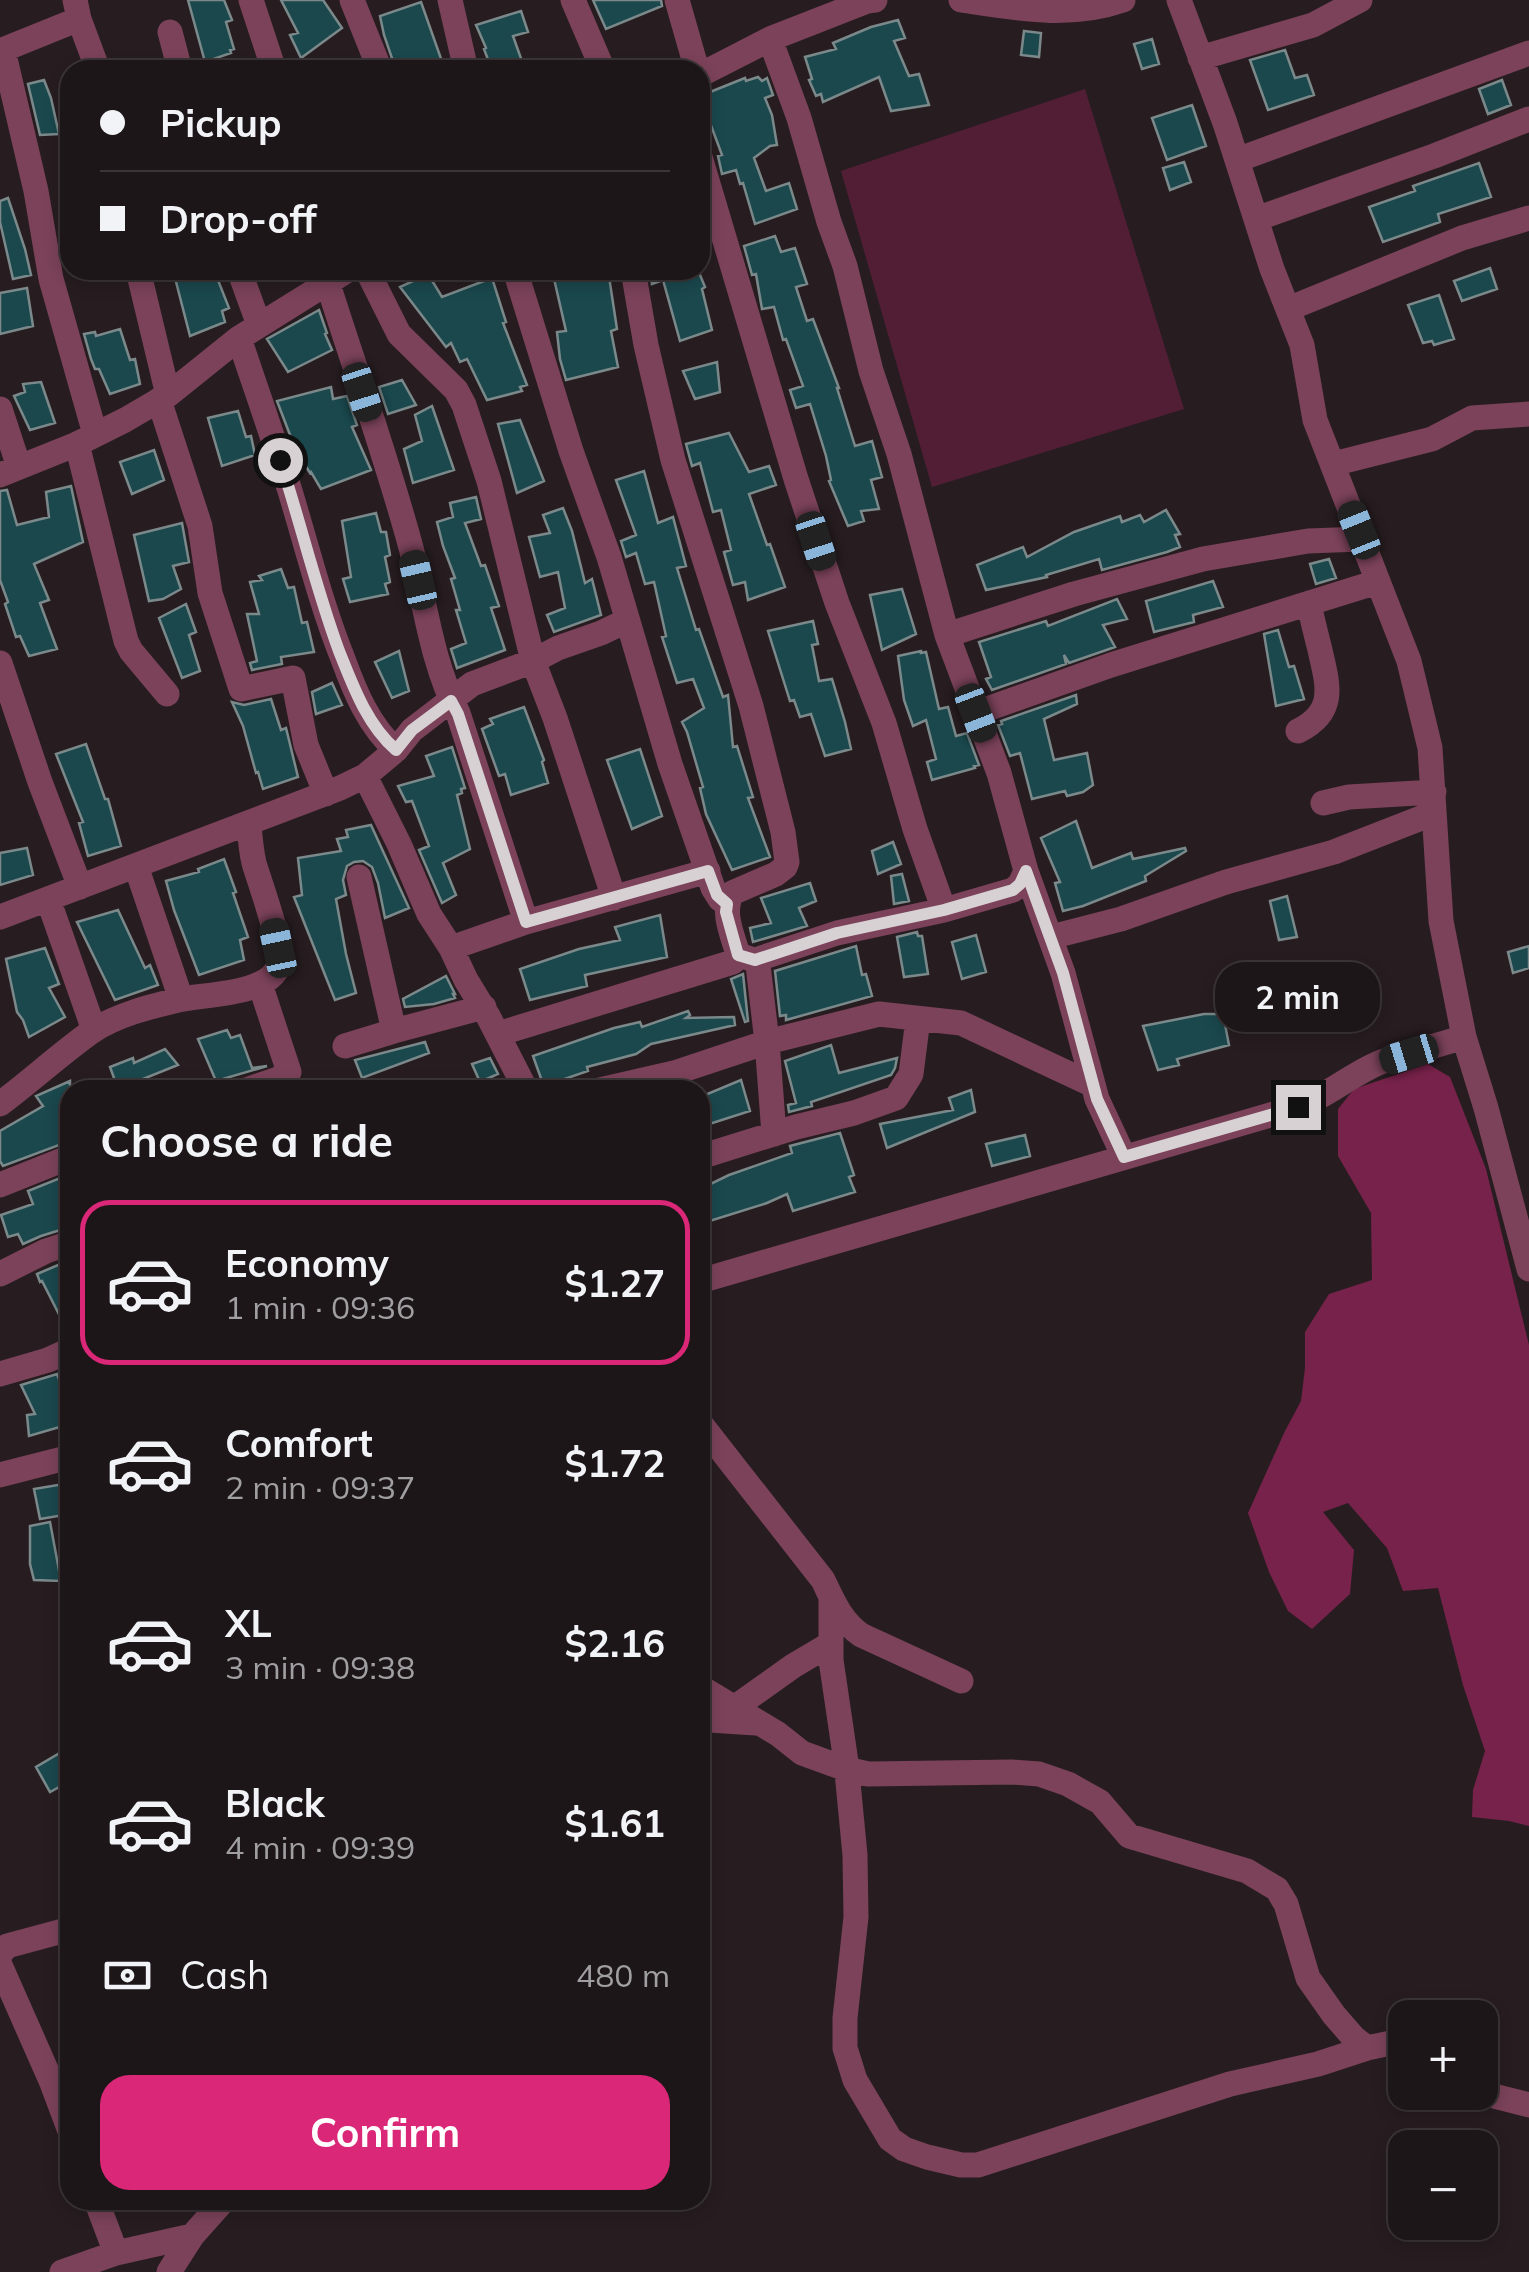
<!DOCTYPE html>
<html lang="en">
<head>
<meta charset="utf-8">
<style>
  :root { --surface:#1d1618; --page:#251f21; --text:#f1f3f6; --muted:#a09fa2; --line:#3b3537; --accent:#db2777 }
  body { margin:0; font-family:Mulish,sans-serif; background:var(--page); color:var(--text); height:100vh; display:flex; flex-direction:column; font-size:38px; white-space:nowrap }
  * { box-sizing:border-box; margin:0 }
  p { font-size:32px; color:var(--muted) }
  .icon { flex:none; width:55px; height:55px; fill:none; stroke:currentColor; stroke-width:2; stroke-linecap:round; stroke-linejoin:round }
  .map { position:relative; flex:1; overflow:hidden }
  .side { position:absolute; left:60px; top:1080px; width:650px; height:1130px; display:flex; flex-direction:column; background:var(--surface); border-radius:30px; box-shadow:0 5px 15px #0003,0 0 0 2px var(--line) }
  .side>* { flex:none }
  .top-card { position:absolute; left:60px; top:60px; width:650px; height:220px; border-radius:30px; box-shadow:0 5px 15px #0003,0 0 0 2px var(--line); display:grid; align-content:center; height:220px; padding:0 40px; background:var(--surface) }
  .buttons { position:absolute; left:1388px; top:2000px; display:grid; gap:20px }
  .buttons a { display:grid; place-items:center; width:110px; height:110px; border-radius:20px; background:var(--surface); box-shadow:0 5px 15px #0003,0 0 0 2px var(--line); font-size:50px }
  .end { position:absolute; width:45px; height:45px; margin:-22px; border:12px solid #d8d1d3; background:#111; box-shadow:0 0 0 5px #111 }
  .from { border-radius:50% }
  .bubble { position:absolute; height:70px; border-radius:30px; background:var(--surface); box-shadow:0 5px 15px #0003,0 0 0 2px var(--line); font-size:32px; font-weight:700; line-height:70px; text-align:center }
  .car { position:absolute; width:30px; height:60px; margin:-30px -15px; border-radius:12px; box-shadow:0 0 8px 2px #0007; background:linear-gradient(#222 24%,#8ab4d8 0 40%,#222 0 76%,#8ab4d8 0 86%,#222 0) }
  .top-card b { display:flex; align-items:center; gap:35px; height:95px; font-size:38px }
  .top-card b+b { border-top:2px solid var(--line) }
  .top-card i { width:25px; height:25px; background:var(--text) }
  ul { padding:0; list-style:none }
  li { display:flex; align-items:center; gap:30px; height:165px; margin:0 20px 15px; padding:0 20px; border:5px solid transparent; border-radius:30px }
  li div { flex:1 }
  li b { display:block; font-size:38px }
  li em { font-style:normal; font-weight:700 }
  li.current { border-color:var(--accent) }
  li>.icon { width:90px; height:90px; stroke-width:1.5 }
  h2 { padding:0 40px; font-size:45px; line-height:120px }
  .pay { display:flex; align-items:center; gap:25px; height:110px; padding:0 40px; font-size:38px }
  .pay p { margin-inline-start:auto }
  .cta { display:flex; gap:20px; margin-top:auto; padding:20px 40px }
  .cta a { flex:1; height:115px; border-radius:30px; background:var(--accent); color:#fff; font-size:40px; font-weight:700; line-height:115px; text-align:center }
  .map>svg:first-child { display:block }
</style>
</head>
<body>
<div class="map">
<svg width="1529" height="2272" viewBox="0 0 1529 2272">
  <rect width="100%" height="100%" fill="#271d20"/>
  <path fill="#521e35" d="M1085,89l99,320 -252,78 -91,-316z"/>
  <path fill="#77224a" d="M1428,1064l22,13 36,92 43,176v481l-20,-5 -37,-4 1,-27 12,-39 -22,-66 -25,-97 -35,3 -16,-43 -39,-45 -25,9 31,38 -4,44 -38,35 -24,-18 -19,-39 -21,-59 37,-82 16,-30 4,-33v-36l24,-38 43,-14 -1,-67 -33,-57v-47l16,-20z"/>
  <path fill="#1a484d" stroke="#7b898b" stroke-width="2.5" d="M188,0h36l8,20 -6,2 8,27 -4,1 1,3 -26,9z
    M281,0h42l19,28 -41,30 -11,-23 8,-2z
    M593,0h68l1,6 -56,23z
    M421,2l24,68h-49l-12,-35 -4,-19z
    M521,11l7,21 -15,4 10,28 -5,2 1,4h-27l-8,-21 2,-1 -10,-23z
    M898,20l7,18 -11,3 15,35 10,-2 10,31 -38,6 -12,-34 -56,25 -2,-8 -5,2 -7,-16 3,-1 -7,-22 31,-8 -3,-6 38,-16z
    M1024,31l17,2 -2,24 -18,-2z
    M1152,39l7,25 -17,5 -8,-25z
    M1285,50l10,28 12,-3 7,20 -46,15 -18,-50z
    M758,77l4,4 5,-3 6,17 -8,3 7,17 5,30 -7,1 -16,12 12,33 23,-8 8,26 -42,15 -12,-41 -3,1 -4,-14 -14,4 -4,-18 4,-1 -22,-59 45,-18 1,3z
    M44,80l7,18 8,36 -19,1 -12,-51z
    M1502,80l9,25 -23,9 -9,-25z
    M1192,105l14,41 -39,14 -15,-42z
    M1184,162l7,20 -21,8 -7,-22z
    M1479,163l12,34 -53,17 2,8 -57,20 -14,-35 46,-16 -2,-5z
    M8,198l17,51 6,26 -18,4 -13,-57v-21z
    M775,236l6,16 14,-4 12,36 -11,3 11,34 6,-2 26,69h-2l18,58 17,-5 10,36 -11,3 8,29 -18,2 3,10 -16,5 -19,-45 2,-1 -5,-24 -16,-52 -14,4 -6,-18 13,-4 -17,-47 -3,1 -9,-33 -12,2 -6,-35 -4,1 -8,-29z
    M1490,268l7,21 -35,12 -8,-20z
    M185,270h29l15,38 -7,3 3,11 -35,14 -16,-62z
    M552,270h56l9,59 -6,2 7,36 -52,13 -6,-21 -3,-27 9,-1z
    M650,270h48l7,17 -3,2 10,41 -32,11 -17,-61 -11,4z
    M428,274l14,23 50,-19 14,44 -3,1 24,62 -7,2 2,4 -35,9 -20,-41 -7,3 -9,-19 -5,4 -46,-60z
    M27,288l6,38 -33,8v-41z
    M1439,295l15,44 -20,6 -2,-4 -9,2 -15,-38z
    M319,310l8,23 -2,1 7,16 -44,22 -21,-33z
    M120,329l10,31 5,-1 5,25 -30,10 -11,-25h-4l-4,-10 -7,-25 11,-2 1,4z
    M717,362l3,30 -25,7 -12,-28z
    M402,380l14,25 -28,9 -9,-27z
    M41,382l14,41 -25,7 -16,-34 11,-4 -2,-8z
    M331,387l2,12 14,-3 10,29 -5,2 19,43 -50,19 -10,-17 -1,1 -8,-13 -2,1 -23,-60z
    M432,406l22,64 -41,13 -9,-34 18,-8 -7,-26z
    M238,411l8,26 5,-1 4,19 -33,11 -14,-48z
    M520,420l24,61 -27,12 -19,-69z
    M729,433l20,39 20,-6 7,19 -27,9 18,51 3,-1 15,43 -37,13 -3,-18 -12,3 -9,-33 7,-2 -10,-40 -8,2 -13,-49 -8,3 -6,-22z
    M154,450l10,30 -32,14 -12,-32z
    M644,471l14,52 15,-6 13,49 -9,2 19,62 3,-1 24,68 5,-2 5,52 4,-1 16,51 -5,1 22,59 -38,13 -26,-56 -6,-26 3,-1 -16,-55 -5,-10 22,-14 -11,-29 -16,4 -15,-46 4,-1 -12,-54 -9,2 -9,-31 -10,4 -5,-16 15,-6 -20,-55z
    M71,486l12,56 -49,22 15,36 -9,3 17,46 -28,7 -9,-20 -4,1 -11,-33 3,-2 -8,-22v-89l7,-1 10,35 32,-8 -3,-25z
    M476,497l5,22 -16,4 16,43 4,-1 14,41 -8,2 14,42 -48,18 -6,-19 15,-6 -10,-33h4l-9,-31 4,-1 -12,-32 -6,-24 16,-5 -3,-14z
    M563,508l9,23 13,52 7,-4 9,36 -47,17 -7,-17 18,-7 -7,-36 -18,5 -11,-40 21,-4 -7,-18z
    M1166,510l14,24 -5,1 5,12 -13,5 -65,18 -3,-11 -53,16 1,2 -61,13 -9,-25 46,-18 4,10 47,-25 46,-16 2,6 18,-7 4,7z
    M376,513l5,19h5l4,23 -5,2 5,25 -5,2 3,10 -38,8 -7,-23 8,-2 -9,-56z
    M182,523l7,39 -16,4 8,23 -18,10 -14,2 -15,-66z
    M1329,559l7,19 -20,6 -6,-20z
    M281,569l7,19 6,-1 8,36 5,-1 7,30 -33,5 1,7 -30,6 -2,-7 7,-2 -10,-47h12l-9,-32 12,-2 -3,-4z
    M1213,581l10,26 -30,8 1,7 -40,10 -8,-31z
    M902,589l14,45 -34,16 -12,-55z
    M1117,599l10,20 -24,6 12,22 -46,16 -5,-8 2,9 -74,26 -6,-11 5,-2 -12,-35 67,-21 2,5z
    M186,604l10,28 -7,3 11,36 -18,7 -23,-60z
    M813,621l5,23 -6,1 7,36 13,-2 13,43 6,27 -26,7 -14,-42 -11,3 -6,-17 -4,1 -22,-70z
    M1278,630l11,37 5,-1 10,33 -28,7 -12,-72z
    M399,651l10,40 -17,7 -17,-36z
    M921,651v2l5,-1 13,57 9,-2 8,29 11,-3 12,32 -5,1 1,2 -43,12 -5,-18 9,-3 -10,-39 -13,6 -9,-26 -6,-44z
    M332,683l10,22 -26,9 -4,-22z
    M1076,695l1,9 -33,15 10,41 33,-7 6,32 -10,7 -16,4 -2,-5 -33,8 -12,-46 -10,3 -12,-31 4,-1 -1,-3z
    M271,699l10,31 5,-2 12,49 -35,12 -5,-17 -2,1 -13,-47 -11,-24 12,3z
    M524,707l20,53 -2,2 6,21 -37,12 -6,-21 -6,2 -17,-47 11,-5 -3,-5z
    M86,744l19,55h3l13,47 -33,10 -9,-33 4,-1 -27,-68z
    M452,747l13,41 -4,1 1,4 -5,2 13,54 -27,14 13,32 -14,8 -23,-53 10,-4 -17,-45 -6,1 -8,-16 36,-10 -8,-20z
    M640,749l22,67 -30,13 -25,-69z
    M1076,821l16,47 39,-15 2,6 52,-11 1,3 -41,25 1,5 -63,25 -20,5 -8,-28 5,-1 -19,-44z
    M371,825l38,83 -24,10 -7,-35 -6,-16 -9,-6 -9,1 -7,4 -4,14 3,15 -10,4 10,55 10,39 -21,7 -41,-103 8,-2 -4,-37 43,-7 -4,-12 11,-2 -2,-7z
    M893,842l8,22 -23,10 -6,-23z
    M27,848l6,27 -33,10v-32z
    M224,859l12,33 -3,1 15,44 -8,3 4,20 -45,15 -25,-65 -8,-29 33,-9 -1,-3z
    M902,874l7,27 -15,3 -3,-28z
    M810,883l6,18 -17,7 8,18 -54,16 -3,-14 21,-5 -10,-25z
    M1287,896l10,41 -18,3 -9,-39z
    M118,910l27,58 5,-3 8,20 -43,15 -38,-78z
    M660,915l7,42 -82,18 2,11 -57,14 -10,-31 59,-20 41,-9 -5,-13z
    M917,932l1,4h4l6,38 -24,3 -7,-40z
    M976,935l10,37 -24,7 -10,-37z
    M856,946l6,29 4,-1 6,22 -86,24v-5l-6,1 -5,-45z
    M1529,946v22l-16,5 -5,-21z
    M45,948l14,36 -10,4 16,29 -36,20 -6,-17 -6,-8 -11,-53z
    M743,974l5,47 -3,1 -14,-43z
    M446,976l9,18h-2l2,4 -21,6 -29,3 -2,-8z
    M1312,989l7,18 -19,10 -4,-23z
    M688,1011l2,4 -4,3 48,-1 1,8 -84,19 -15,10 -49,13 1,4 -38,13v-3l-7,3 -10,-28 81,-28 26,-6 2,5z
    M1204,1014h19l6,31 -52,14 2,6 -21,5 -15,-44z
    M227,1030l4,8 9,-3 12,33 15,-2 -51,15 -18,-42z
    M425,1042l4,11 -67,25 -7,-18z
    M831,1045l8,28 58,-15 -2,10 -4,7 -80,27 1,4 -23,6 -1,-7 8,-2 -11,-42z
    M165,1049l13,16 -60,24 -8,-22 23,-9 1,5z
    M490,1058l8,16 -18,8 -8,-18z
    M741,1080l9,31 -50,16v-30z
    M70,1081v60l-67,25 -3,-5v-30l43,-25 -7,-10z
    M971,1090l4,22 -88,36 -7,-24 73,-14 -4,-12z
    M840,1133l14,42 -5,2 6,15 -62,19 -6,-17 -20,9 -67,21v-35l29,-14 63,-22 -2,-7z
    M1025,1135l5,21 -38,10 -6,-22z
    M70,1174v53l-29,9 -18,8 -5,-10 -10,3 -7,-22 32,-11 -5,-13z
    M70,1260v74h-1l-27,-53 -2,1 -3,-8z
    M57,1374l13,34v16l-41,12 -2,-21 8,-1 -14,-29z
    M70,1483v31l-30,5 -6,-30z
    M50,1522l11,59 -27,-1 -4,-16v-38z
    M70,1747v34l-20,11 -14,-25z"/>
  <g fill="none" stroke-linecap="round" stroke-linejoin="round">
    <path stroke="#7b4259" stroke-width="25" d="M75,0l4,19 19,51
      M251,0l23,70
      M352,0l28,70
      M450,0l16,70
      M573,0l30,70
      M677,0l20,70
      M961,0c55,8 108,19 162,0
      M1179,0l46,123 47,146 30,76 13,75 94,241 21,87 11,173 23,116 22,71 43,161
      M170,32l10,38
      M770,39l29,79 30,104 16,44 26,105 28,83 48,181 52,138 27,98 37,102 34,126 27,58
      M3,50l33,141 15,88 44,155
      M0,51l79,-32
      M1200,58l113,-33 47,-25
      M700,75l70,-36 97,-38 8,-1
      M700,157l96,322 41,124 47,120 31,106 29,81
      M1237,160l292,-107
      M1256,219l178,-63 95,-37
      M138,270l30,125
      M239,270l20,55
      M367,270l32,64 57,56 8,15 25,76 44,180 22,57 59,180
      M515,270l56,181 38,106 61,207 43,124 7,11 7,5
      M327,281c28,88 59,175 83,263 15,56 21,118 48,169l68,209 182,-51
      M1288,309l174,-71 67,-20
      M239,338c17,51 35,102 51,153 17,56 31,113 53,168 12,33 26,67 53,91
      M159,400l41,126 10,67 31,96 52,-11 13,67 20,49
      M0,409l19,58
      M77,444l49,197 5,10 36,43
      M1333,464l99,-25 40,-21 57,-4
      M0,475l77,-31 48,-24 43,-25 71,-57 109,-68
      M947,635l127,-41 129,-35 105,-18 54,-2
      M0,663l40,119 40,105
      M976,713l135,-48 266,-83
      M1298,731c39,-19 30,-46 22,-81 -4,-16 -8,-31 -11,-47
      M365,776l34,68 30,70 22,34 15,32 22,36 38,74
      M1323,803l26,-6 85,-5
      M136,866l45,133
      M359,877l35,154 90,-24
      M48,899l46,131
      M0,917l340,-129 25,-12 31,-26 16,-20 60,-46 61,-23 25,-13 43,-15 25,-12
      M1051,937l70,-18 105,-37 108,-30 100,-39
      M451,948l75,-26
      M742,956l15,5 1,4 9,77 7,92
      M755,960l82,-27 107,-23 69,-20 7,-6 6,-13
      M498,1034l235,-72 5,-7c-5,-20 -17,-42 -6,-62l44,-19 9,-7 2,-5 -4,-30 -32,-126 -78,-246 -27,-115 -13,-75
      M345,1046l49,-15
      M246,1090l32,-11 11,-7 -29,-88
      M600,1090l74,-17 93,-31 112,-28 82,9 132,62
      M0,1104c31,-23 60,-50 91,-72 25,-17 58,-25 87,-32 25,-6 89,-5 100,-33 7,-18 -18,-83 -24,-104 -3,-13 -4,-25 -5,-39
      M700,1157l96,-30 58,-14 42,-15 15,-24 7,-55
      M0,1185l70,-28
      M0,1274l46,-23 24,-8
      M700,1281l598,-174c30,-11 53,-33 83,-45 27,-10 56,-16 83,-25
      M0,1374l48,-14 22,-10
      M700,1423l123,157c10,21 18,41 38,55l100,46
      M0,1475l70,-18
      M831,1599v61l15,102 9,93 1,62 -11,101v30l10,32 35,59 14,10 23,8 34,8h17l252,-81 88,-20 49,-16 38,-8
      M700,1687l78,47 24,19 44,16 22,5 144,-2 27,2 29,10 32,18 29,34 118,35 30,18 9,15 22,74 26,37 20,23 13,10
      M734,1708l59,-42 32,-19 6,1
      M700,1722l9,-2 47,3
      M0,1954l7,-8 63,-17
      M0,1965l52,118 18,48
      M1478,2092l51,13
      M96,2200l20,53
      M62,2272l54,-19 76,-17 32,-36
      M169,2272l23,-36"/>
  </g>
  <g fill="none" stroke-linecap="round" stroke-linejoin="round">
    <path stroke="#d8d1d3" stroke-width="12" d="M280,460c21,64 36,129 59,191 14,35 28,74 57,99l16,-20 39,-29 7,13 68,208 182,-51 9,24 10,9 -1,8 12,43 17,5 82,-27 107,-23 69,-20 7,-6 6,-13 37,102 34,126 27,58 174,-50"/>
  </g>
</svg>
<div class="buttons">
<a>+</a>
<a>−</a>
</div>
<i class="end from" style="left:280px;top:460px"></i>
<i class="end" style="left:1298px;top:1107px"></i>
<div class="bubble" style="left:1215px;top:962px;width:165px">2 min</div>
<i class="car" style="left:362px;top:392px;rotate:162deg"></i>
<i class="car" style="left:1359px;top:530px;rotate:338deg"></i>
<i class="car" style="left:816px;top:541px;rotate:162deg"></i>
<i class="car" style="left:418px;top:580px;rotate:347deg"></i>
<i class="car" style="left:976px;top:713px;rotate:159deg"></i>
<i class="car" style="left:278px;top:948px;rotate:348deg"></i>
<i class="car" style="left:1409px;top:1054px;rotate:253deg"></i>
<div class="top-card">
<b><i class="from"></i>Pickup</b>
<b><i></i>Drop-off</b>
</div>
<section class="side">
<h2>Choose a ride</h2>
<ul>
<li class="current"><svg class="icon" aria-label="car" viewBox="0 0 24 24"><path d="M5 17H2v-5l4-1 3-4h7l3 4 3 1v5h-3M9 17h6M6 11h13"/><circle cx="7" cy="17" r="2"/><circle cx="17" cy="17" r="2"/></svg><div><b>Economy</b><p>1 min · 09:36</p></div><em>$1.27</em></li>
<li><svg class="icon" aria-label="car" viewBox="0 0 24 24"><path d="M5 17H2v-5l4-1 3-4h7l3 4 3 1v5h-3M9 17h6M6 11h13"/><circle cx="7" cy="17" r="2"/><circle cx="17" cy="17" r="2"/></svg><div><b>Comfort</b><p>2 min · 09:37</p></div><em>$1.72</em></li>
<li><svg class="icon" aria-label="car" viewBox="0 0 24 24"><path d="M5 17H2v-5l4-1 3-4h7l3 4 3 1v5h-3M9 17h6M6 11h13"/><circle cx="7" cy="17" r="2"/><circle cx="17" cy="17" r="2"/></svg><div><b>XL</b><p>3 min · 09:38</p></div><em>$2.16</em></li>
<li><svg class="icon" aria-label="car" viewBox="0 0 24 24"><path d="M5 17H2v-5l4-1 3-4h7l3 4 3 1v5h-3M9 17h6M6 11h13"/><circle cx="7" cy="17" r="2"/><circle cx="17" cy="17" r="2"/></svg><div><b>Black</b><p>4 min · 09:39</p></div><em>$1.61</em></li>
</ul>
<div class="pay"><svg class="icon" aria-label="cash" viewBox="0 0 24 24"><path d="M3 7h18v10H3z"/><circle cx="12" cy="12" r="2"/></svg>Cash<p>480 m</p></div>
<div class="cta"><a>Confirm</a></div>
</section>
</div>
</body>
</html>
